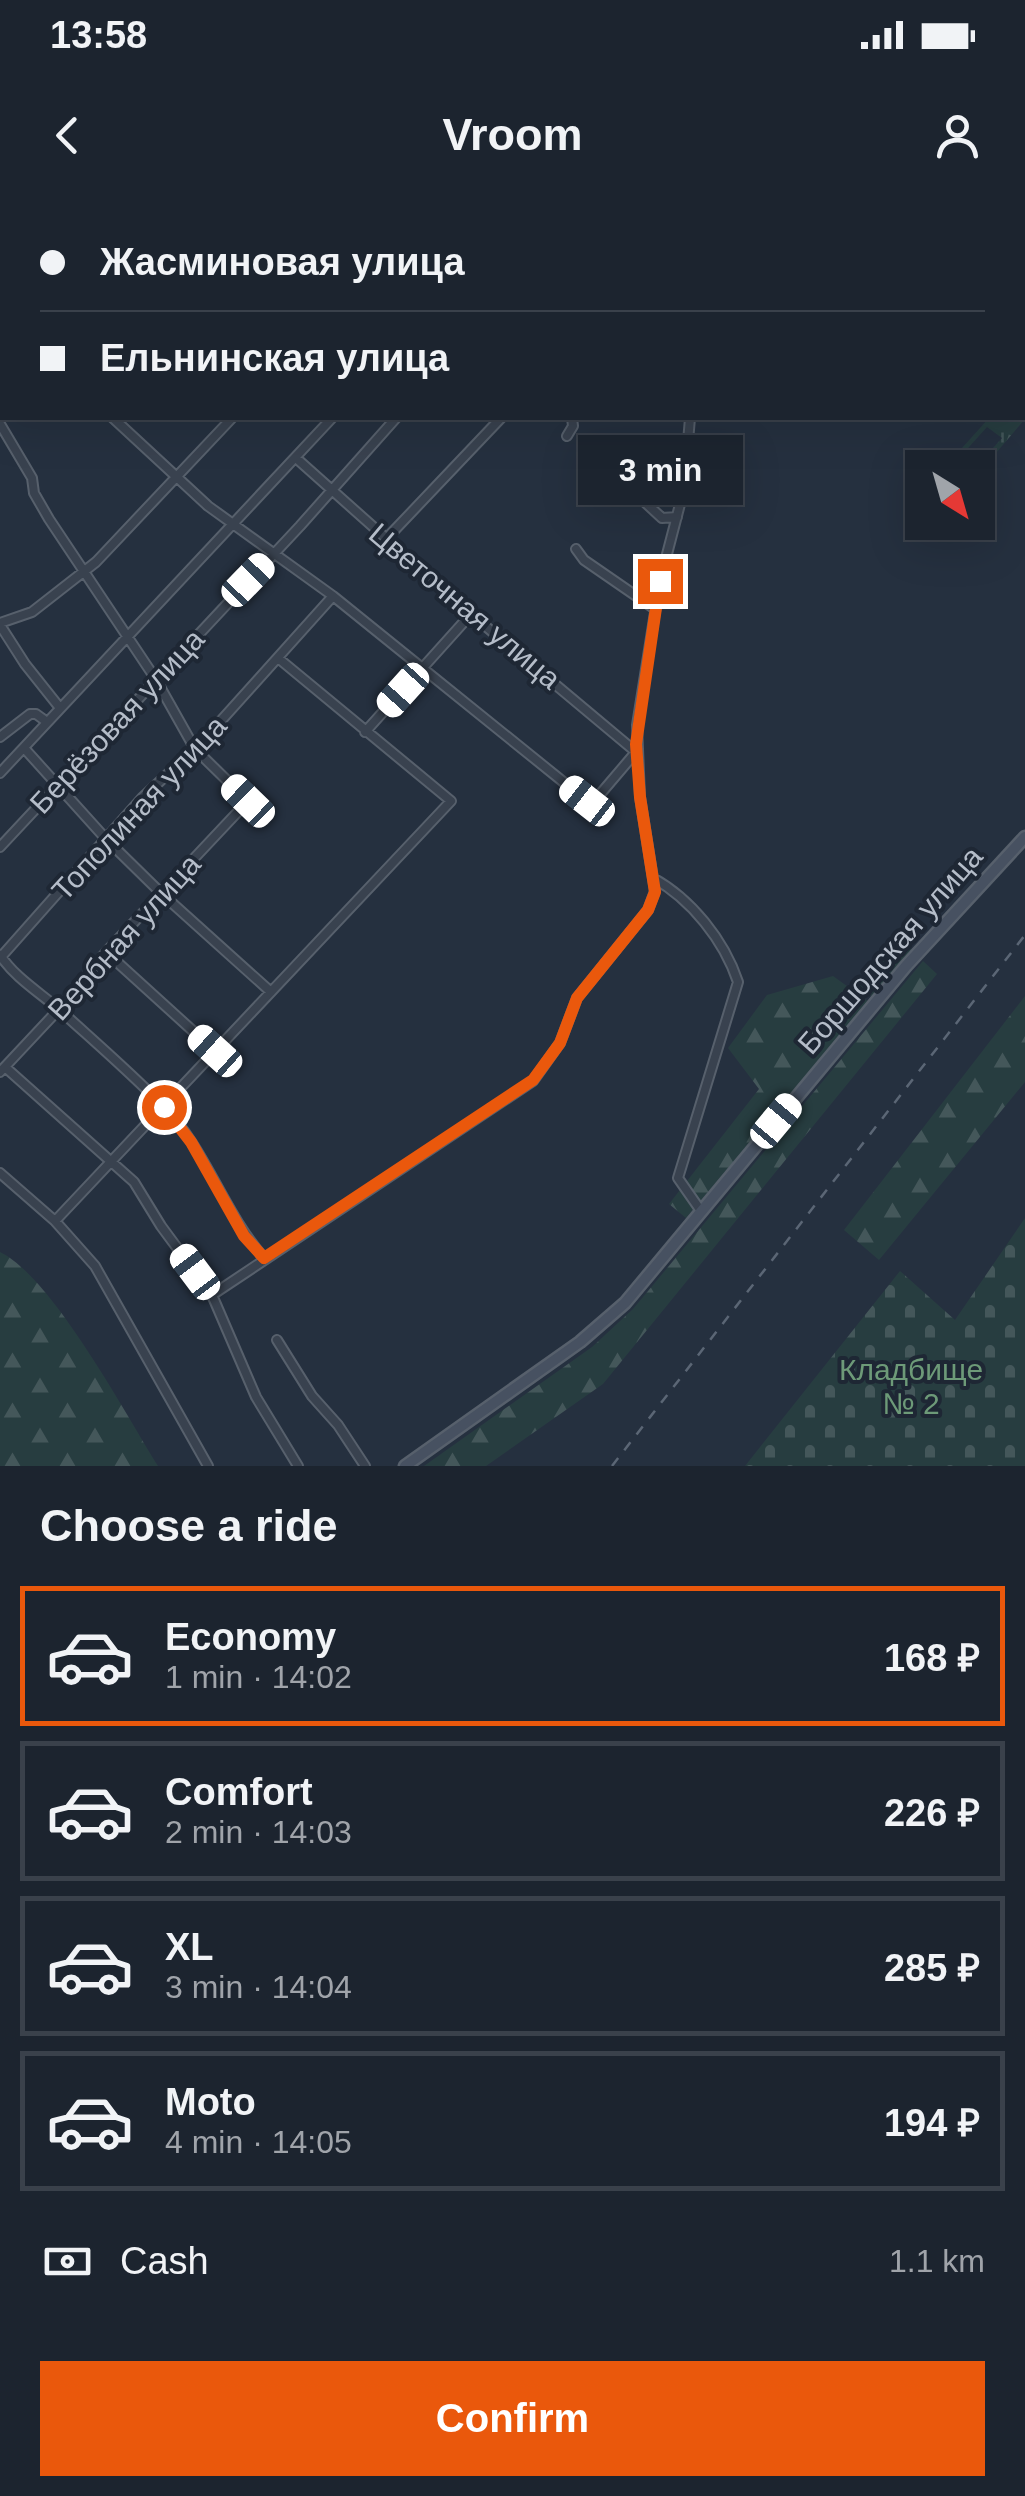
<!DOCTYPE html>
<html lang="en">
<head>
<meta charset="utf-8">
<style>
  :root { --surface:#1c242f; --page:#252c37; --text:#f1f3f6; --muted:#a0a4aa; --line:#3a414b; --accent:#ea580c }
  body { margin:0; font-family:Arial,sans-serif; background:var(--page); color:var(--text); height:100vh; display:flex; flex-direction:column; font-size:38px; white-space:nowrap }
  * { box-sizing:border-box; margin:0 }
  p { font-size:32px; color:var(--muted) }
  .icon { flex:none; width:55px; height:55px; fill:none; stroke:currentColor; stroke-width:2; stroke-linecap:round; stroke-linejoin:round }
  .map { position:relative; height:1266px; overflow:hidden }
  .sheet { display:flex; flex-direction:column; background:var(--surface); flex:1 }
  .sheet>* { flex:none }
  .guide { position:absolute; left:0px; top:0px; width:1025px; height:220px; box-shadow:0 10px 40px #0002,0 0 0 2px var(--line); display:grid; align-content:center; height:220px; padding:0 40px; background:var(--surface) }
  .needle { width:65px; rotate:143deg }
  .tools { position:absolute; left:905px; top:250px; display:grid; gap:20px }
  .tools a { display:grid; place-items:center; width:90px; height:90px; border-radius:0px; background:var(--surface); box-shadow:0 10px 40px #0002,0 0 0 2px var(--line); font-size:50px }
  .end { position:absolute; width:45px; height:45px; margin:-22px; border:12px solid #ea580c; background:#fff; box-shadow:0 0 0 5px #fff }
  .from { border-radius:50% }
  .bubble { position:absolute; height:70px; border-radius:0px; background:var(--surface); box-shadow:0 10px 40px #0002,0 0 0 2px var(--line); font-size:32px; font-weight:800; line-height:70px; text-align:center }
  .car { position:absolute; width:30px; height:60px; margin:-30px -15px; border-radius:12px; box-shadow:0 0 8px 2px #0007; background:linear-gradient(#fff 24%,#345 0 40%,#fff 0 76%,#345 0 86%,#fff 0) }
  .guide b { display:flex; align-items:center; gap:35px; height:95px; font-size:38px }
  .guide b+b { border-top:2px solid var(--line) }
  .guide i { width:25px; height:25px; background:var(--text) }
  ul { padding:0; list-style:none }
  li { display:flex; align-items:center; gap:30px; height:140px; margin:0 20px 15px; padding:0 20px; border:5px solid var(--line); border-radius:0px }
  li div { flex:1 }
  li b { display:block; font-size:38px }
  li em { font-style:normal; font-weight:800 }
  li.on { border-color:var(--accent) }
  li>.icon { width:90px; height:90px; stroke-width:1.5 }
  h2 { padding:0 40px; font-size:45px; line-height:120px }
  .pay { display:flex; align-items:center; gap:25px; height:110px; padding:0 40px; font-size:38px }
  .pay p { margin-inline-start:auto }
  .cta { display:flex; gap:20px; margin-top:auto; padding:20px 40px }
  .cta a { flex:1; height:115px; border-radius:0px; background:var(--accent); color:#fff; font-size:40px; font-weight:800; line-height:115px; text-align:center }
  .status { display:flex; justify-content:space-between; align-items:center; height:70px; padding:0 50px; background:var(--surface); direction:ltr }
  .status svg { height:28px; fill:currentColor }
  header { display:flex; justify-content:space-between; align-items:center; height:130px; padding:0 40px; background:var(--surface); font-size:45px; font-weight:800 }
  .map>svg:first-child { display:block }
</style>
</head>
<body>
<div class="status"><b>13:58</b><svg viewBox="0 0 49 12"><path d="M0 12V9h3v3zM5 12V6h3v6zM10 12V3h3v9zM15 12V0h3v12zM26 1h20v11H26zM47 4h2v5h-2z"/></svg></div>
<header><svg class="icon" aria-label="back" viewBox="0 0 24 24"><path d="M15 5l-7 7 7 7"/></svg>Vroom<svg class="icon" aria-label="person" viewBox="0 0 24 24"><circle cx="12" cy="8" r="4"/><path d="M4 21q1-7 8-7t8 7"/></svg></header>
<div class="map">
<svg width="1025" height="1266" viewBox="0 0 1025 1266">
  <defs>
    <pattern id="grass-tufts" width="24" height="20" patternUnits="userSpaceOnUse" patternTransform="scale(2.5)"><rect width="24" height="20" fill="#273d40"/><path d="M3 7l-1-3M5 7V3M7 7l1-3M15 17l-1-3M17 17v-4M19 17l1-3" fill="none" stroke="#44575a"/></pattern>
    <pattern id="forest-firs" width="22" height="20" patternUnits="userSpaceOnUse" patternTransform="scale(2.5)"><rect width="22" height="20" fill="#273d40"/><path d="M5 1l3.5 6h-7zM16 11l3.5 6h-7z" fill="#44575a"/></pattern>
    <pattern id="cemetery-stones" width="16" height="16" patternUnits="userSpaceOnUse" patternTransform="scale(2.5)"><rect width="16" height="16" fill="#273d40"/><path d="M2 7V4a2 2 0 0 1 4 0v3zM10 15v-3a2 2 0 0 1 4 0v3z" fill="#44575a"/></pattern>
  </defs>
  <rect width="100%" height="100%" fill="#25303f"/>
  <path fill="url(#grass-tufts)" d="M1023,210l2,9 -47,55 -2,-7 26,-29 -15,-11 -36,40 -7,1 45,-50h33z
    M896,736l17,15 -40,46 -16,-11 39,-45z"/>
  <path fill="url(#forest-firs)" d="M923,761l14,13 -334,410 -117,82h-62l168,-119 41,-38z
    M833,776l36,26 -183,216 -17,-14 90,-115 -31,-41 39,-53z
    M1025,796v86l-146,178 -35,-30z
    M0,1052c52,25 125,161 158,214h-158z"/>
  <path fill="url(#cemetery-stones)" d="M1025,1018v248h-280l155,-195 55,49z"/>
  <g fill="none" stroke-linecap="round" stroke-linejoin="round">
    <defs>
      <path id="street" d="M46,0l2,2
        M154,0l3,2
        M288,0l3,2
        M427,0l3,2
        M789,0l2,2
        M77,2l2,-2
        M203,2l2,-2
        M531,2l2,-2
        M739,2l2,-2
        M0,83l2,-3
        M1022,204l3,3
        M0,218l2,-3
        M113,218l95,88 125,90 254,205 9,-2 40,-47 -165,-138 -175,-156
        M0,224l32,54 2,15 15,26 106,159 40,71 53,52 -142,151 -47,57 -59,63
        M567,236l6,-10 -1,-8
        M611,271l51,47 15,-1
        M386,339l115,-121
        M576,349l8,11 71,49
        M0,423l32,-11 64,-50 136,-144
        M0,425l25,39 35,44
        M365,532l106,-118
        M0,537l30,-23h6l11,8
        M24,548l82,91 56,55 109,98
        M0,573l332,-355
        M0,647l300,-321 96,-108
        M653,678c38,21 71,62 85,104l-60,196 23,33
        M106,752l109,99
        M0,755c16,24 41,38 62,57 33,30 69,61 100,93 44,44 61,107 102,153
        M0,758l142,-160 58,-54 133,-148
        M5,867l129,115 27,44 51,69 44,102 42,69
        M0,973l55,48 40,45 113,200
        M55,1021l396,-420 -173,-143
        M212,1095l321,-214 27,-38 17,-45 71,-88 7,-19 -15,-94 -3,-72 23,-144 24,-92 6,-71
        M277,1140l35,56 26,29 27,41"/>
      <path id="secondary" d="M405,1266l175,-124 45,-39 281,-337 119,-129"/>
    </defs>
    <use href="#street" stroke="#57606c" stroke-width="12"/>
    <use href="#secondary" stroke="#57606c" stroke-width="15"/>
    <use href="#street" stroke="#39424f" stroke-width="8"/>
    <use href="#secondary" stroke="#475161" stroke-width="10"/>
    <path stroke="#5b6675" stroke-width="2.5" stroke-dasharray="10 10" stroke-linecap="butt" d="M612,1266l413,-531"/>
  </g>
  <g fill="none" stroke-linecap="round" stroke-linejoin="round">
    <path stroke="#ea580c" stroke-width="12" d="M164,907l27,35 53,94 20,22 269,-178 27,-37 17,-45 71,-88 7,-18 -15,-95 -4,-53 24,-163"/>
  </g>
  <g text-anchor="middle" dominant-baseline="central" stroke-width="8" stroke-linejoin="round" paint-order="stroke">
    <g font-size="30" fill="#b5bdc9" stroke="#1e2734">
      <text transform="translate(465 406) rotate(40)">Цветочная улица</text>
      <text transform="translate(117 521) rotate(-47)">Берёзовая улица</text>
      <text transform="translate(139 608) rotate(-47)">Тополиная улица</text>
      <text transform="translate(124 737) rotate(-48)">Вербная улица</text>
      <text transform="translate(890 750) rotate(-49)">Боршодская улица</text>
    </g>
    <g font-size="30" fill="#6d9a78" stroke="#1e2734">
      <text x="911" y="1169">Кладбище<tspan x="911" dy="34">№ 2</tspan></text>
    </g>
  </g>
</svg>
<div class="tools">
<a><svg class="needle" viewBox="-14 -14 28 28"><path d="M0-13l5 13h-10z" fill="#e53935"/><path d="M0 13l5-13h-10z" fill="#a0a4aa"/></svg></a>
</div>
<i class="end from" style="left:164px;top:907px"></i>
<i class="end" style="left:660px;top:381px"></i>
<div class="bubble" style="left:578px;top:235px;width:165px">3 min</div>
<i class="car" style="left:248px;top:380px;rotate:44deg"></i>
<i class="car" style="left:403px;top:490px;rotate:222deg"></i>
<i class="car" style="left:248px;top:601px;rotate:314deg"></i>
<i class="car" style="left:587px;top:601px;rotate:308deg"></i>
<i class="car" style="left:215px;top:851px;rotate:312deg"></i>
<i class="car" style="left:776px;top:921px;rotate:40deg"></i>
<i class="car" style="left:195px;top:1072px;rotate:323deg"></i>
<div class="guide">
<b><i class="from"></i>Жасминовая улица</b>
<b><i></i>Ельнинская улица</b>
</div>
</div>
<section class="sheet">
<h2>Choose a ride</h2>
<ul>
<li class="on"><svg class="icon" aria-label="car" viewBox="0 0 24 24"><path d="M5 17H2v-5l4-1 3-4h7l3 4 3 1v5h-3M9 17h6M6 11h13"/><circle cx="7" cy="17" r="2"/><circle cx="17" cy="17" r="2"/></svg><div><b>Economy</b><p>1 min · 14:02</p></div><em>168 ₽</em></li>
<li><svg class="icon" aria-label="car" viewBox="0 0 24 24"><path d="M5 17H2v-5l4-1 3-4h7l3 4 3 1v5h-3M9 17h6M6 11h13"/><circle cx="7" cy="17" r="2"/><circle cx="17" cy="17" r="2"/></svg><div><b>Comfort</b><p>2 min · 14:03</p></div><em>226 ₽</em></li>
<li><svg class="icon" aria-label="car" viewBox="0 0 24 24"><path d="M5 17H2v-5l4-1 3-4h7l3 4 3 1v5h-3M9 17h6M6 11h13"/><circle cx="7" cy="17" r="2"/><circle cx="17" cy="17" r="2"/></svg><div><b>XL</b><p>3 min · 14:04</p></div><em>285 ₽</em></li>
<li><svg class="icon" aria-label="car" viewBox="0 0 24 24"><path d="M5 17H2v-5l4-1 3-4h7l3 4 3 1v5h-3M9 17h6M6 11h13"/><circle cx="7" cy="17" r="2"/><circle cx="17" cy="17" r="2"/></svg><div><b>Moto</b><p>4 min · 14:05</p></div><em>194 ₽</em></li>
</ul>
<div class="pay"><svg class="icon" aria-label="cash" viewBox="0 0 24 24"><path d="M3 7h18v10H3z"/><circle cx="12" cy="12" r="2"/></svg>Cash<p>1.1 km</p></div>
<div class="cta"><a>Confirm</a></div>
</section>
</body>
</html>
